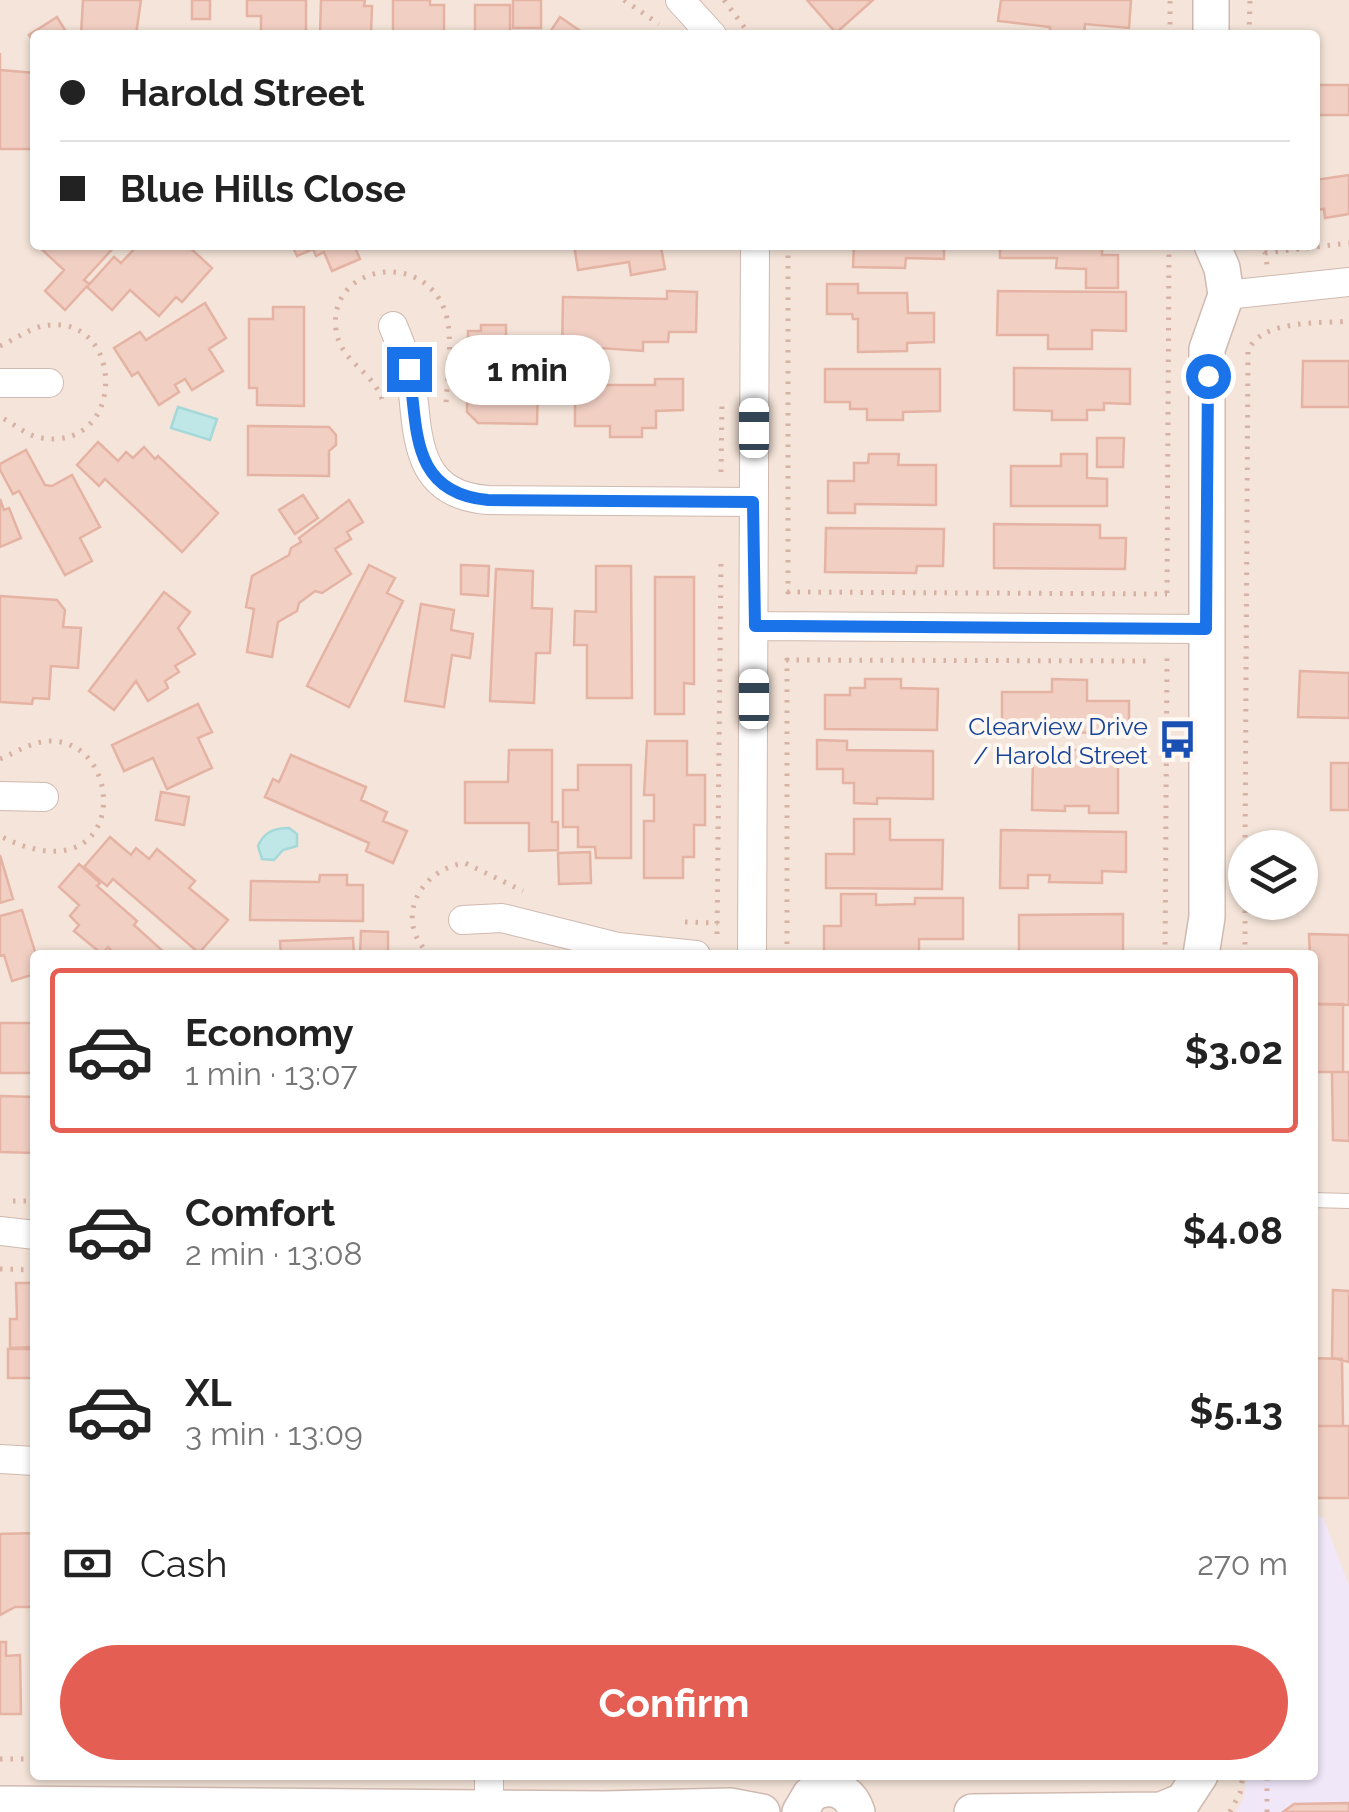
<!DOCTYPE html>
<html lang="en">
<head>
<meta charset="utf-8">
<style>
  :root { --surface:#fff; --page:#f2f2f2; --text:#222; --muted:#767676; --line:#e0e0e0; --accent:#e45e53 }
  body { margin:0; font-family:Raleway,sans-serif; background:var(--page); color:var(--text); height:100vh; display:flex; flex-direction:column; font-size:38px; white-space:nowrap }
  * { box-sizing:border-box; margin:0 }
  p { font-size:32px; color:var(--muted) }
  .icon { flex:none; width:55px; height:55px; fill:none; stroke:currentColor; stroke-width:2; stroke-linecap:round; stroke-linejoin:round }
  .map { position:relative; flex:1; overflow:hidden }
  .drawer { position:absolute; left:30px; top:950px; width:1288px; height:830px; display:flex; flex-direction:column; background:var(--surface); border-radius:10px; box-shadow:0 2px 8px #0004 }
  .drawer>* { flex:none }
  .hud { position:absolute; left:30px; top:30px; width:1290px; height:220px; border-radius:10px; box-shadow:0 2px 8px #0004; display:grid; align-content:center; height:220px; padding:0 30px; background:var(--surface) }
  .buttons { position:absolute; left:1228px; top:830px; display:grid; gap:20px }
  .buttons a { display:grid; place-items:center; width:90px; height:90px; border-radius:50%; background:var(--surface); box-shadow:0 2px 8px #0004; font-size:50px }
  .end { position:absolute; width:45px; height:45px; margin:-22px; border:12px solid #1a73e8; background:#fff; box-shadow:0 0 0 5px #fff }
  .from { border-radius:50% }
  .bubble { position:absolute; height:70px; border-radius:35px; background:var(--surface); box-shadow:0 2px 8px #0004; font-size:32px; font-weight:700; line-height:70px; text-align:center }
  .car { position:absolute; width:30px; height:60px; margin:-30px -15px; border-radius:12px; box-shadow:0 0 8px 2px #0007; background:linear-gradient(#fff 24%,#345 0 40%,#fff 0 76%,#345 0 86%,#fff 0) }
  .hud b { display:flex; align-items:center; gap:35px; height:95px; font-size:38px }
  .hud b+b { border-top:2px solid var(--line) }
  .hud i { width:25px; height:25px; background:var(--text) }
  ul { padding:18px 0 0; list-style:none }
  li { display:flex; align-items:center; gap:30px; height:165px; margin:0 20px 15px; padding:0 10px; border:5px solid transparent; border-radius:10px }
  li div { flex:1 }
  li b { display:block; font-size:38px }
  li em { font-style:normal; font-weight:700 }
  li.selected { border-color:var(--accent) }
  li>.icon { width:90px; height:90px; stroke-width:1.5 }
  .pay { display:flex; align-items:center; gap:25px; height:110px; padding:0 30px; font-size:38px }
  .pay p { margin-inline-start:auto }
  .button { display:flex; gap:20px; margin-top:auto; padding:20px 30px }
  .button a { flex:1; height:115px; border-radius:60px; background:var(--accent); color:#fff; font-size:40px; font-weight:700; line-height:115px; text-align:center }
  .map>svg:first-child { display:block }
</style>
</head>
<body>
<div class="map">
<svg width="1349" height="1812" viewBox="0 0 1349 1812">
  <rect width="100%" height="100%" fill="#fdf3eb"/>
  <path fill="#f4e4d9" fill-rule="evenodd" d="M0,0h1349v1812h-1349zM35,35h1280v210h-1280zM1245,848h55v54h-55zM35,955h1277v820h-1277z"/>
  <path fill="#f0e7f9" d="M1312,1517h11l26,68v227h-113l8,-14 3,-23h65z"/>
  <path fill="#bfe7e7" stroke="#a5d8d9" stroke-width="2.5" d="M178,407l39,12 -7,21 -39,-12z
    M289,828l8,6v12l-14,4 -9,10 -12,-1 -4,-13c6,-14 16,-18 31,-18z"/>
  <path fill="#f2cfc3" stroke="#e5b3a3" stroke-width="2.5" d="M83,0h58l-5,35h-55z
    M192,0h18v19h-18z
    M247,0h59v35h-45v-19h-14z
    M321,0h44l-1,6h8l-1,29h-51z
    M393,0h37v5h14v30h-51z
    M513,0h28v28h-28z
    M807,0h66l-37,33z
    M1001,0h130l-2,28 -44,-4 -1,11h-34v-8l-52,-6z
    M475,5h35v30h-35z
    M57,17l11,18h-33v10l-6,-10z
    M560,17l26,18h-38z
    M0,53v17l35,3v76h-35z
    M1315,85h34v30h-34z
    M1349,175v39l-24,4 -1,-9 -9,1v-30z
    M37,245h79l-32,35 5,4 -24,26 -20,-19 19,-21z
    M138,245h49l25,23 -30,34 -6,-5 -17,19 -29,-26 -18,20 -25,-23 27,-30 7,6z
    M292,245h62l6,14 -28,12 -8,-19 -8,4 -3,-7 -16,7z
    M574,245h101l-14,2 4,22 -34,6 -2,-13 -51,8z
    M854,245h90v14l-38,-1 -1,10 -52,-1z
    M1000,245h102v10h16v33h-32v-19l-30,-1 1,-10h-57z
    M827,284h31v9h49l1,20h26v29l-27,1v8l-49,1v-33h-5l-1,-5h-25z
    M667,291l30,1 -1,40h-27l-1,10h-25v9l-57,-4v8h-24l1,-58 104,2z
    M998,291l128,1v39l-34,-1v19h-44v-14h-51z
    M205,303l21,35 -17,11 14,22 -31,19 -7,-11 -10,6 4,7 -20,13 -21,-33 -6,4 -18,-28 26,-16 6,8z
    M273,307h31v99l-47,-1v-17h-8v-69h24z
    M481,325h25v61h32l-1,38 -59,-1 -11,-11 1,-81h13z
    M1303,361h46v46h-47z
    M1014,368l116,1v35l-26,-1v7h-17v10h-35v-9l-38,-1z
    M825,369h115v42l-37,1v8h-36v-11h-17v-7h-25z
    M655,379h28v31l-27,1v17h-14v9h-32v-11h-35v-41h80z
    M248,426l81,1 7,8v10l-7,6v25l-81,-1z
    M1097,438h27l-1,29h-26z
    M98,442l20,19 8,-9 7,6 11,-11 11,12 3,-3 60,57 -36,39 -77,-73 -6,7 -22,-21z
    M26,450l19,35 7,1 20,-11 28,52 -20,11 12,23 -27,14 -46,-84 -6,3 -13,-24v-6z
    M869,454h30l-1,11h38v40l-81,-1v9h-27v-32h26v-18h14z
    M1061,454h26v24l20,1v27h-96v-40h50z
    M303,495l15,23 -23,16 -16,-24z
    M0,499l4,11 5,-2 12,30 -21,9z
    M349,500l14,22 -16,10 4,7 -16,10 16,25 -29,19 -7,-2 -16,12 -2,8 -19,11 -6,35 -25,-5 7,-43 -8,-2 6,-31 37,-21 2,-7 10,-6 -2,-4z
    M994,524l106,1v13h26l-1,31 -131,-1z
    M826,528l118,1 -1,37h-26l-1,7 -91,-1z
    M369,565l26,13 -8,15 16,8 -54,106 -42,-21z
    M461,565l28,1 -1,30 -27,-2z
    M596,566h35l1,132h-45v-53h-13l1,-34 21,1z
    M496,569l37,2 -1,37 20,1 -2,44h-14l-2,50 -44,-2z
    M655,577h39v107l-10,-1v31h-29z
    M164,592l26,20 -12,16 17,26 -20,12 4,6 -14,9 3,7 -20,13 -12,-20 -22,29 -25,-19z
    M0,596l57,4 8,10 -2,17 18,1 -3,40 -27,-2 -2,33 -16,-1 -1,6 -32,-2z
    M421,604l33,6 -3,20 22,4 -3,24 -18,-3 -8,52 -39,-6z
    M1300,671l49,2v45l-51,-1z
    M865,679h36v9l37,1 -1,41 -112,-1v-34h25v-7h15z
    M1052,679l35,1v21h42v32l-127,-1v-40h50z
    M198,704l14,28 -14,6 14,30 -45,21 -14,-31 -29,13 -12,-26z
    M817,740l30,1v9l86,1v48l-56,-1v6l-23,-1v-20h-11v-14h-26z
    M647,741h40v34h18v50h-11v32h-11v21h-39v-57h10v-26h-10z
    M509,750h43v72h6v28l-29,1v-28h-64v-41h43z
    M1063,750h21v8h34v55h-29v-7h-24v5l-33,-1 1,-54 30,1z
    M291,755l75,32 -5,13 26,12 -4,9 24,10 -14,32 -27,-12 3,-8 -104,-46 8,-18 6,3z
    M1331,763h18v47h-18z
    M578,765h53v93h-35l-1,-11h-17v-20h-15v-37h15z
    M161,792l28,5 -5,28 -28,-5z
    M854,819h36v21h53l-1,49 -116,-1v-34h28z
    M1001,830l125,2v40l-24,-1v12l-53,-1 1,-7h-22v13h-28z
    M110,837l21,18 5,-7 13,11 8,-10 38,32 -6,7 39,32 -29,33 -86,-74 -6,7 -23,-19z
    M590,852l1,31 -32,1 -1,-31z
    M0,855l13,44 -13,4z
    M79,864l21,19 -3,3 40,35 -3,4 33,30h-51l-8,-8 -6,7 -28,-23 5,-6 -9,-9 9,-11 -20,-18z
    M320,875h27v10h16v36l-113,-1 1,-39 68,1z
    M841,894h35v11l39,-1v-6h48v41h-44v16h-95v-29h17z
    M22,910l14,45 -1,19 -23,7 -8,-26 -4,1v-40z
    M1123,914v41l-104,-1v-39z
    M361,931l27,1v23h-28z
    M1309,934l40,1v70l-37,-1z
    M353,938l1,17h-73l-1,-14z
    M1312,1004h31v68h-31z
    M0,1023h35v50h-35z
    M1332,1072h17v69l-16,-1z
    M0,1096l35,1v56l-35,-1z
    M16,1283h19v64l-25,1v-29h7z
    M1333,1290l16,1v71l-17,-4z
    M8,1349h27v29h-27z
    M1312,1358l30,1 1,67h-31z
    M1312,1426h37v72h-37z
    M35,1533v74h-20l-15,8v-81z
    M0,1642h6v14l14,-1 1,59h-21z
    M1349,1803v9h-66l11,-8z"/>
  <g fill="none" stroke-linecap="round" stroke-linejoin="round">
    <defs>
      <path id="service" d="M1312,1200l37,1"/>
      <path id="minor" d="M680,0l32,35
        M1226,295l123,-13
        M393,326c9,21 17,43 20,67 5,52 7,102 75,107l265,2
        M0,383h49
        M755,626l450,3
        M0,796l44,1
        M463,920l39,-2 116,29 78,8
        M752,955l3,-710
        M0,1231l35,4
        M0,1459l35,2
        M489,1807v-32"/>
      <path id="tertiary" d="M1211,35v-35
        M1201,955l6,-38v-568l19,-54 -4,-27 -10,-23
        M0,1804l604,5 126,-3 32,6
        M800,1812l10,-17c20,-13 40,-5 47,17
        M972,1812l189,-2 22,-9 17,-26"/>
    </defs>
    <use href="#service" stroke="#d0b9b0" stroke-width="16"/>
    <use href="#minor" stroke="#d0b9b0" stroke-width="30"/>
    <use href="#tertiary" stroke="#d0b9b0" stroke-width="38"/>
    <path stroke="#d8b1a5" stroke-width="5" stroke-dasharray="2.5 8" stroke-linecap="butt" d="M624,0l35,24
      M724,0l26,35
      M1170,35v-35
      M1249,35l1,-35
      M788,245v349
      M1256,245l9,8 2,12
      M1265,253l84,-10
      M0,346c16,-7 32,-20 50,-21 75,-7 76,126 -8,113 -16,-2 -28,-15 -42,-21
      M382,399c-11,-30 -41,-36 -46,-69 -9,-64 86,-82 109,-19 9,27 2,65 1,94
      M721,472l1,-69
      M787,592l380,2
      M1167,593l2,-348
      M787,658v297
      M786,660l367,1
      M0,759c17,-7 32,-18 51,-18 77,1 77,159 -51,95
      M1245,848l3,-497c13,-32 71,-27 101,-30
      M685,922l33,1
      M717,934l4,-374
      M430,955c-38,-35 -10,-86 35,-92l58,28
      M1165,955l2,-297
      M1245,955v-93
      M13,1201h22
      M0,1269l35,1
      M0,1759h35
      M1230,1812l10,-19 3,-18
      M1267,1812v-37"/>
    <use href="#service" stroke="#fff" stroke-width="14"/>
    <use href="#minor" stroke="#fff" stroke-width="28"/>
    <use href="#tertiary" stroke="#fff" stroke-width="35"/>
  </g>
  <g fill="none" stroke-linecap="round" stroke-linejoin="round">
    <path stroke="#1a73e8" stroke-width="12" d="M409,369c9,58 0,124 79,131l265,2 2,124h32l419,3 2,-253"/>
  </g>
  <defs>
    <symbol id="bus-bare" viewBox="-9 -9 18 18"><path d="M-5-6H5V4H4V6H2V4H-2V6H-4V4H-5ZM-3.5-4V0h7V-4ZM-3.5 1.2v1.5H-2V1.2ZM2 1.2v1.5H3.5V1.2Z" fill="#1a4fb4" stroke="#fff8f2" stroke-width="2.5" paint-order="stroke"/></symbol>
  </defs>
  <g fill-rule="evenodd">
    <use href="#bus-bare" x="1150" y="712" width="55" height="55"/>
  </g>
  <g text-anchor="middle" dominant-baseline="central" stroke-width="8" stroke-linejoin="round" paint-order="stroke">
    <g font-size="25" fill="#164399" stroke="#fff8f2" text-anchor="end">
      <text x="1148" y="726">Clearview Drive<tspan x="1148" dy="29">/ Harold Street</tspan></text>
    </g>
  </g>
</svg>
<div class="buttons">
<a><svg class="icon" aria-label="layers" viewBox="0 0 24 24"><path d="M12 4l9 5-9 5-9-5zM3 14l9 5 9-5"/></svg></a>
</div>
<i class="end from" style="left:1208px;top:376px"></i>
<i class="end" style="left:409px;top:369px"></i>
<div class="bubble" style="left:445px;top:335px;width:165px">1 min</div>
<i class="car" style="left:754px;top:428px;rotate:0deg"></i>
<i class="car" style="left:754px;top:699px;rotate:0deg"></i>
<div class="hud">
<b><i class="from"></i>Harold Street</b>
<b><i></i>Blue Hills Close</b>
</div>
<section class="drawer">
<ul>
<li class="selected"><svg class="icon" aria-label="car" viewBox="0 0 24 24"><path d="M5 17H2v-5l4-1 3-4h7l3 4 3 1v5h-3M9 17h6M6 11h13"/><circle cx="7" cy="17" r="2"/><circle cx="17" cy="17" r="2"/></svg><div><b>Economy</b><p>1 min · 13:07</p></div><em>$3.02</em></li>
<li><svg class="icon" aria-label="car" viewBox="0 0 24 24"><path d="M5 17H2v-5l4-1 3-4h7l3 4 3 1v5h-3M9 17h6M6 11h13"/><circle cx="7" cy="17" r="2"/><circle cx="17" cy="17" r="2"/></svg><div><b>Comfort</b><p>2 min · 13:08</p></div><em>$4.08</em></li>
<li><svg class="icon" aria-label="car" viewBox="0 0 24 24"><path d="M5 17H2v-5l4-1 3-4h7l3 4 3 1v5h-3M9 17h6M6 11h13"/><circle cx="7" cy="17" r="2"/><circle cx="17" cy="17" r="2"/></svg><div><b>XL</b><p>3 min · 13:09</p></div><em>$5.13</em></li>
</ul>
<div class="pay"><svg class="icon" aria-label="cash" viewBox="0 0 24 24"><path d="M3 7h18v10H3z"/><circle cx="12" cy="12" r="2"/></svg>Cash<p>270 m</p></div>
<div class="button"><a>Confirm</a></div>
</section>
</div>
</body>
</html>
